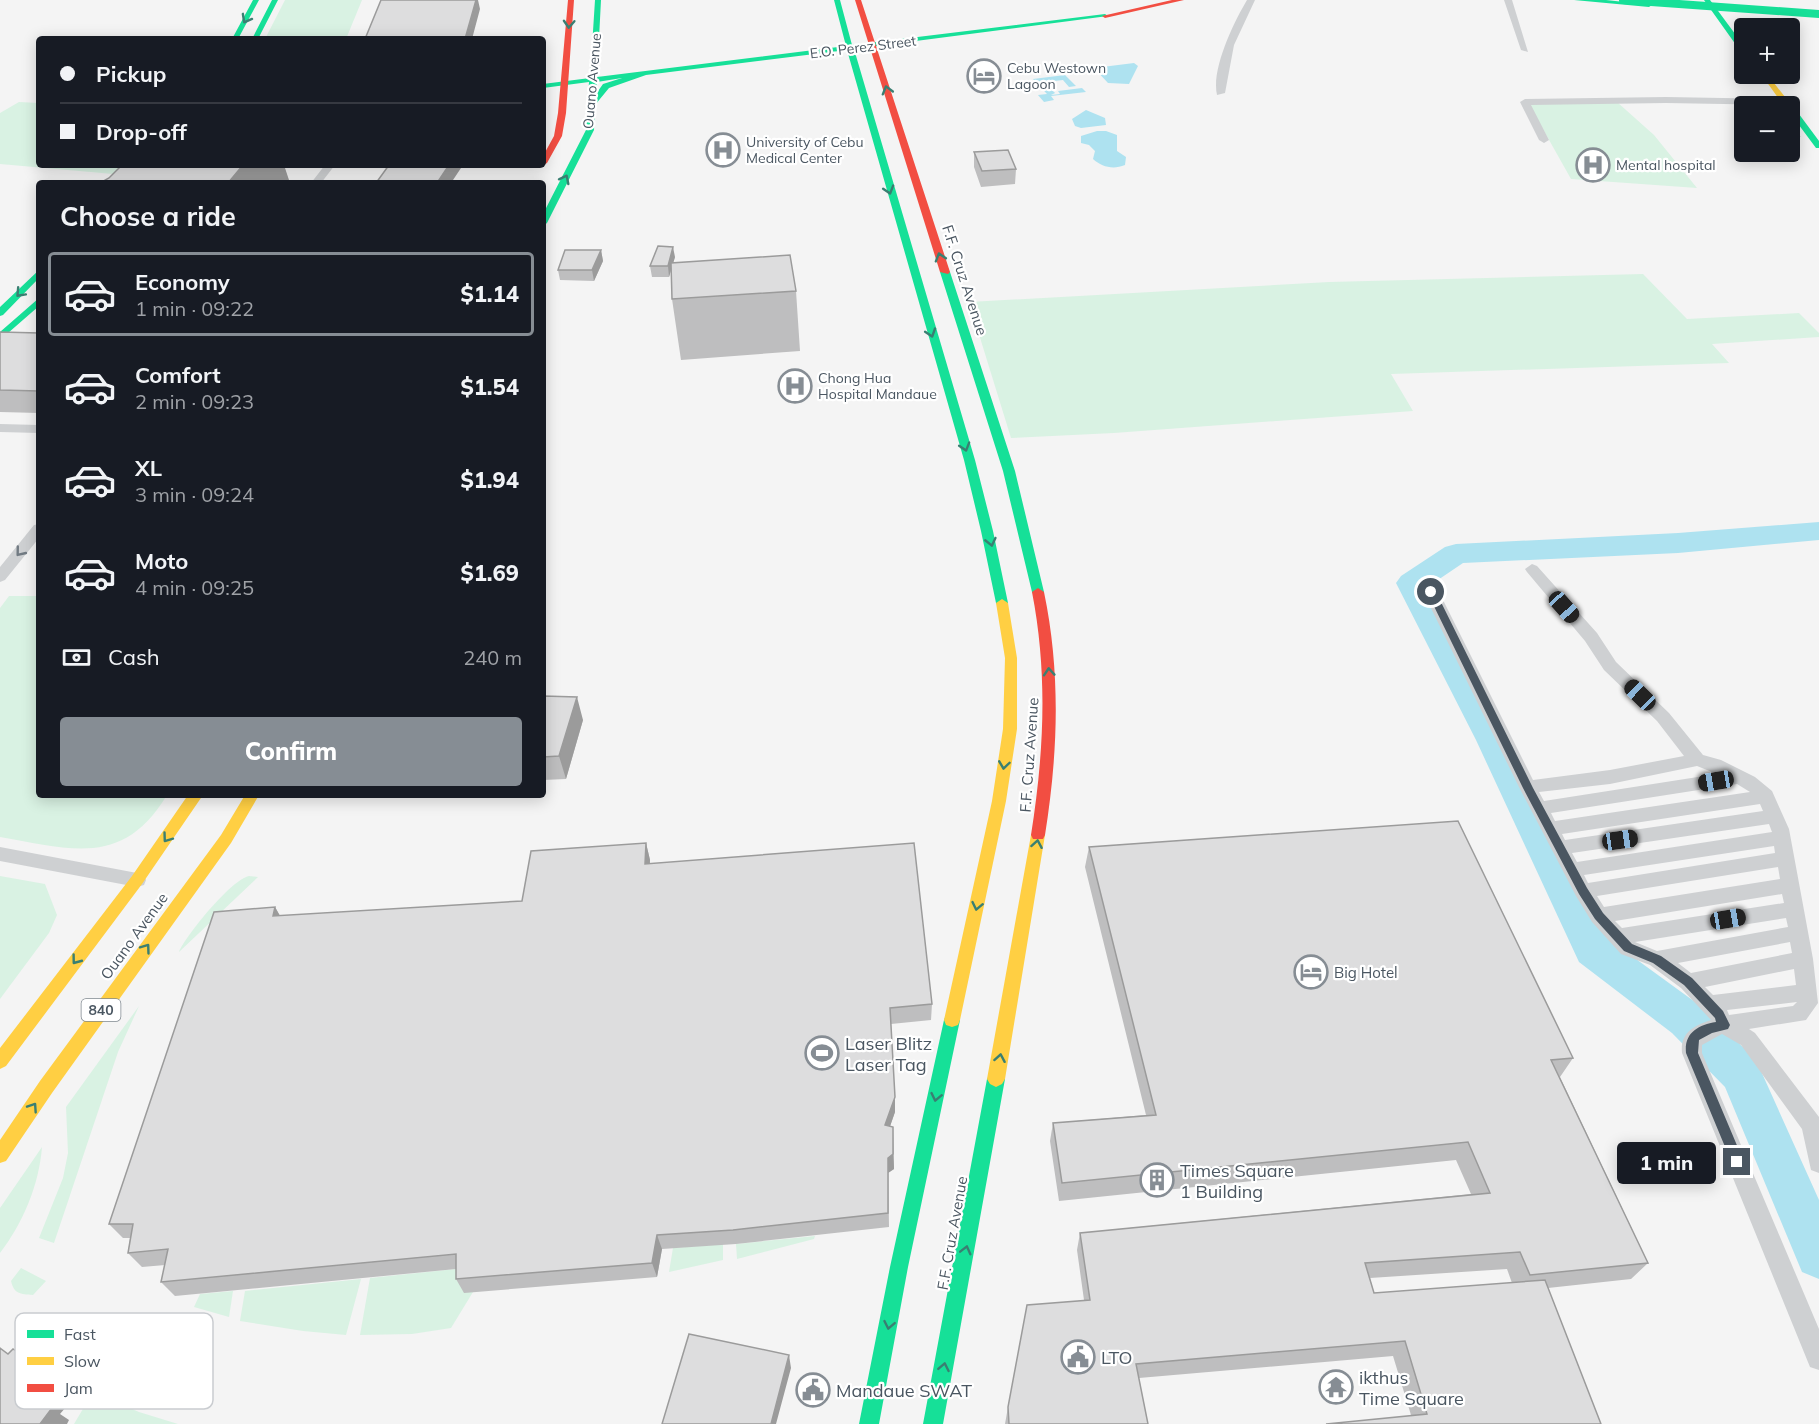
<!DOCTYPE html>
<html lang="en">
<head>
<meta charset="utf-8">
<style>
  :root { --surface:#171b24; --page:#242831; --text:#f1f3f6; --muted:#9ea1a6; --line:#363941; --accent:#868d94 }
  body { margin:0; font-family:Mulish,sans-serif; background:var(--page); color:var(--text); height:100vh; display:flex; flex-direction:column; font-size:22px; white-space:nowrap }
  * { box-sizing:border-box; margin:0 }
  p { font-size:20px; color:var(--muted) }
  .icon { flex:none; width:33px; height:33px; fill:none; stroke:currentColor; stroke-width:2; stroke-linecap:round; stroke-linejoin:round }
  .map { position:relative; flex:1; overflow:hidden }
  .sheet { position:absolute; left:36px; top:180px; width:510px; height:618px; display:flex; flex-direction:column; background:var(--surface); border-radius:6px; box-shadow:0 3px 15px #0003 }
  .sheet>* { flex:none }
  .hud { position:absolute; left:36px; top:36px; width:510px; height:132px; border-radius:6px; box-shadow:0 3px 15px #0003; display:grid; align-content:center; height:132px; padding:0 24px; background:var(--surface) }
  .tools { position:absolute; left:1734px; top:18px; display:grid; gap:12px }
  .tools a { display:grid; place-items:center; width:66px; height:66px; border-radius:6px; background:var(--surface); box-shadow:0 3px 15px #0003; font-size:30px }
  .end { position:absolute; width:27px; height:27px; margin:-14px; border:8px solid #4a5661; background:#fff; box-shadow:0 0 0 3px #fff }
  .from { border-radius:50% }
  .bubble { position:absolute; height:42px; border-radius:6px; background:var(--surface); box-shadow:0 3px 15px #0003; font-size:20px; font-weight:800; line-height:42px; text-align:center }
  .car { position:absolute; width:18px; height:36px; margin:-18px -9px; border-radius:8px; box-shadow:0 0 4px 2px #0007; background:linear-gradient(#222 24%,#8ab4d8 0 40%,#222 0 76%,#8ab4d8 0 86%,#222 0) }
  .hud b { display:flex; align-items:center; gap:21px; height:57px; font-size:22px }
  .hud b+b { border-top:2px solid var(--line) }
  .hud i { width:15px; height:15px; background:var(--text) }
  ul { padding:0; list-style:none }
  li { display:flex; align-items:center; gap:18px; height:84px; margin:0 12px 9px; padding:0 12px; border:3px solid transparent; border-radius:6px }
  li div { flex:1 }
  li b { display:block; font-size:22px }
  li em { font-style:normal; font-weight:800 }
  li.current { border-color:var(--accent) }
  li>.icon { width:54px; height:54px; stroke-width:1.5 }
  h2 { padding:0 24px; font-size:27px; line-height:72px }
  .pay { display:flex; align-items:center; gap:15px; height:66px; padding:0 24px; font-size:22px }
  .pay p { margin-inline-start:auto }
  .button { display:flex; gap:12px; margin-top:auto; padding:12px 24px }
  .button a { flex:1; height:69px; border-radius:6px; background:var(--accent); color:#fff; font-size:24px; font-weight:800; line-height:69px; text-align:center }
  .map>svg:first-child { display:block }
</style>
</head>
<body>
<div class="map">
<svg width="1819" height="1424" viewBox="0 0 1819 1424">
  <rect width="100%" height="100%" fill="#f4f4f4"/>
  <path fill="#d9f2e3" d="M285,0h77l-16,39h-81z
    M19,102l20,1v62h82l-8,9 -113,-10v-51z
    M1617,102l37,33 43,53 -126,-9 -41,-73 4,-3z
    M1643,274l44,45 112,-6 20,20v4l-107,7 17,19 -338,11 22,37 -299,22 -103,5 -42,-136 360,-20z
    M9,596h30v199h128c-44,73 -96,54 -167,42v-229z
    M0,876l45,8 12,31 -8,18 -49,66z
    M249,876l9,1 -79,75c7,-17 53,-73 70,-76z
    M139,1006l-21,46 -64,191 -15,-5 24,-60 5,-25 -2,-46z
    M42,1147c-3,38 -19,76 -42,106v-45z
    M815,1236l-1,3 -77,20 -1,-15z
    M723,1244v16l-54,12 4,-24z
    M21,1268l25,13 -13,14c-13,-1 -19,-1 -22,-14z
    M465,1268l-1,24h9l-22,36 -39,6 -52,1 10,-57z
    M361,1279l-15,56 -43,-4 -63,-10 5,-30z
    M233,1291l-4,26 -35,-10 6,-13z
    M93,1392l46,20 39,12h-104z"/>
  <path fill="#aee2f0" d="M1134,63l4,3 -9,18 -21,-1 -14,-15z
    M1065,75l11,11 -7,1 -6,-7 -9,1 2,3 -8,1 7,8 -4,2 9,-1 -2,-3 24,-3 4,4 -35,4 3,4 -10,2 -6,-7 9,-1 -14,-15z
    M1086,110l19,8 1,7 -25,3 -6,-2 -3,-7z
    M1097,131h9l11,4v16l9,6 -1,8c-12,5 -23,2 -32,-6l2,-8 -6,-6 -8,-2v-7z"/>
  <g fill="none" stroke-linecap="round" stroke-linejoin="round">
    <path fill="#aee2f0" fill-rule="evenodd" d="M1819,522v18l-141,13 -215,10 -34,23 83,154 95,198 95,69 54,53 63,140v79l-17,-7 -77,-185 -53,-54 -93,-71 -103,-222 -80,-157 5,-7 44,-29 11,-3 222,-11z"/>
    <path fill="#ced0d2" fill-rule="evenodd" d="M1247,0h8l-21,45 -9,48 -8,2c-6,-26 17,-73 30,-95z
      M1504,0h8l16,52 -7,-2z
      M1666,97l119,2 5,3 -5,3 -119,-2 -135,2 18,35 -5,3 -5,-3 -19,-38 5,-3z
      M325,165h10l-14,18h-10z
      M0,424l39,1v8l-39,-1z
      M39,524v14l-34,42 -5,2v-15l34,-42z
      M1532,564l5,2 60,67 19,29 53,51 34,42 18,5 34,17 17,14 17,38 24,130 5,44 -12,17 -57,9 6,4 64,84v56l-8,-3 -9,-41 -61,-84 -19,-11 -20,11v8l117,276v41l-9,-3 -128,-314c-2,-20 11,-27 29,-33l-30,-32 -31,-23 -29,-11 -29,-32 -16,-26 -57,-109 -96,-195 8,-5 8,5 94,188 77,-10 74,-14 -27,-35 -53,-51 -19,-29 -58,-69 -2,-3zM1697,766l20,8 -173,27 -5,-9 71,-8zM1737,784l13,8 -195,29 -4,-8zM1760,804l3,7 -198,29 -3,-6zM1769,824l3,8 -195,30 -5,-9zM1774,846l1,7 -187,30 -4,-8zM1778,867l2,12 -176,28 -7,-11zM1782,894l2,9 -162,25 -7,-7zM1786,918l2,9 -131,24 -22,-9zM1790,942l2,11 -101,20 -13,-10zM1794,969l2,16 -83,10 -8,-8zM1797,1002l-4,4 -64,9 -2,-5z
      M0,847l137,26 7,2 2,5 -2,5 -7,2 -137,-26z"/>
    <path fill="#16e098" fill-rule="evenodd" d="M253,0h6l-21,39h-6z
      M272,0h6l-20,39h-6z
      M595,0h6l-4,77 249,-31 -12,-46h6l12,45 253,-31 3,2 -254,33 121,411 18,71 15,72 -2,3h-8l-2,-3 -15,-72 -17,-71 -117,-410 -201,25 -37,13 -14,17 -1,25 -47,93 -4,3v-12l43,-84 3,-48 -46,6v-4l47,-6zM622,78l-19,6 -7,10 1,-12z
      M1574,0h32l46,5 -3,2z
      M1704,0h6l34,46v6h-3z
      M1787,106h6l26,35v7h-3l-26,-35v-7z
      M945,269l5,3 65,199 29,121 -2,3h-8l-2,-3 -29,-121 -63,-199z
      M39,270v8l-36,37 -3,1v-9z
      M39,298v8l-39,34v-8z
      M952,1013l6,2 2,5 -52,247 -29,157h-20l31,-157 54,-247 2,-5z
      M996,1071l6,3 3,5 -62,345h-20l64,-345 3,-5z"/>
    <path fill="#ffcf43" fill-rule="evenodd" d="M1761,74h6l25,32 -1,2 -7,-2z
      M1002,599l6,4 9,55v71l-11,72 -46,219 -2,5 -6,2 -6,-2 -2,-5 48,-219 11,-72 2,-71 -9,-55z
      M188,795h15l-61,89 -136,182 -6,3v-21l132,-172z
      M245,795h14l-28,48 -179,250 -46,68 -6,2v-23l40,-59 181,-246z
      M1038,829l5,2 2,4 -40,244 -3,5 -6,3 -6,-3 -3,-5 44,-244 2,-4z"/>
    <path fill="#f24e42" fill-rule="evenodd" d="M568,0h6l-8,113 -4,23 -15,27 -4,2h-2h2v-9l11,-20 4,-23z
      M855,0h6l89,272 -2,2 -8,-2z
      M1172,0h12l-79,18 -3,-2z
      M1038,588l6,4c17,82 14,161 1,243l-2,4h-10l-2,-4c13,-82 17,-161 1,-243z"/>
    <path stroke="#16e098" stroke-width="8" d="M1623,0l196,14"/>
  </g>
  <path fill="#bebebf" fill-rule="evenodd" d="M1746,97l32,9h-34v5l-3,-4z
    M1790,123l9,13 -5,9h-4z
    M974,152l42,17 -1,15 -34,3 -7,-20z
    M601,250l2,11 -9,20 -34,-1 -2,-10z
    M675,257l-2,6 123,28 4,60 -119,9 -9,-61 -1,-29 -2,7h-17l-2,-11z
    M0,332l39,1v80l-39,-1z
    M543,696l40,24 -17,59 -23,1z
    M646,843l4,17v4l282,140 -1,16 -40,4 4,88 -5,14 4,43 -6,4 1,54 -153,17 -74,5 -5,28 -193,16 -8,-14v-10l-281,27 -14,-14 4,-17 -23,2 -14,-14 2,-15h-7l-14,-14 166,-317 5,9 242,-15z
    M1089,847l484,211 -13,19 88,186 -17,16 -83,9 53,136 -190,-9 -18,-59 -254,22 9,46h-143l3,-17 76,-107 -7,-50 3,-17 391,-39 -15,-34 -397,41 -9,-60 3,-18 93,-8 -61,-248zM1507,1269l5,14 -138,10 -4,-15z"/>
  <path fill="#9b9b9b" d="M476,0h2l2,9 -8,30h-7z
    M243,165h41l6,18h-62z
    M449,165h14l-12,18h-14z
    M673,247l2,10 -6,20 -1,-11z
    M601,250l2,11 -9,20 -2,-11z
    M577,697l6,23 -17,59 -7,-23z
    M646,843l4,17 -1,21 -4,-17z
    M275,907l9,16 -11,-7z
    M895,1097v15l-10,29v-16z
    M893,1127l1,42 -6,4 1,54 -1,-69z
    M657,1235l5,14 -5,28 -5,-14z
    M789,1355l2,13 -15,56h-5z
    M26,1358l17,13 -4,5 33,24 -12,14 9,6 -2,4h-27l2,-20 -21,-41z"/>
  <path fill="#ddddde" stroke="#9b9b9b" stroke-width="1.5" d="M381,0h95l-11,39h-100z
    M1746,97l25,1 7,8h-26z
    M1790,123l9,13 -9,-1z
    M1008,150l8,19 -34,2 -8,-19z
    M122,165h121l-15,18h-128l9,-5z
    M389,165h60l-12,18h-61z
    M658,246l15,1 -5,19h-18z
    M565,250h36l-9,20h-34z
    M790,255l6,36 -124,8 -1,-36z
    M0,332l39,1v58l-39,-1z
    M543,696l34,1 -18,59 -16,1z
    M1458,821l115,237 -22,2 97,203 -118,12 -10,-23 -155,11 9,30 171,-13 56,144h-275l101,-10 -22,-73 -269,23 12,60h-139l-1,-17 19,-102 63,-5 -10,-67 410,-40 -22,-51 -406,41 -9,-60 103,-8 -67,-268z
    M646,843l-1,21 269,-21 18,161 -42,4 5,89 -10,28 8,2v27l-5,4v55l-155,17 -76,5 -5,28 -196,16v-25l-295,28 7,-33 -40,4 5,-29h-24l105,-312 61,-5 -2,9 249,-15 9,-50z
    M689,1334l100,21 -18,69h-109z
    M0,1348l8,6 5,-5 13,9 -5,5 34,25 -13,16 10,4 -12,16h-40z"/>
  <defs><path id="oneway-chevron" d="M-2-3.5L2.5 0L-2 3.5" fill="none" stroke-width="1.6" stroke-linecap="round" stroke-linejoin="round" transform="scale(1.5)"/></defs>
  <g stroke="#3a7f72">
    <use href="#oneway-chevron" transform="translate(246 19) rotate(119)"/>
    <use href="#oneway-chevron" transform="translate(569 24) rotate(93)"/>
    <use href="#oneway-chevron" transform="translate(887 90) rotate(-106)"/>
    <use href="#oneway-chevron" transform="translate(565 179) rotate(-63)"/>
    <use href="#oneway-chevron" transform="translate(889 190) rotate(73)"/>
    <use href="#oneway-chevron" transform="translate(940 257) rotate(-107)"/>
    <use href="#oneway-chevron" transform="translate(20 293) rotate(133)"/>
    <use href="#oneway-chevron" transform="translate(931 333) rotate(72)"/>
    <use href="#oneway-chevron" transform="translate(965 447) rotate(73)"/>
    <use href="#oneway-chevron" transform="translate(991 542) rotate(77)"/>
    <use href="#oneway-chevron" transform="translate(1049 672) rotate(-94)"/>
    <use href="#oneway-chevron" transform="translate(1004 765) rotate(98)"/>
    <use href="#oneway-chevron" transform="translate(167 838) rotate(126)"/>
    <use href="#oneway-chevron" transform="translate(1037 844) rotate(-80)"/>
    <use href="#oneway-chevron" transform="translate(977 906) rotate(102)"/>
    <use href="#oneway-chevron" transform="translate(146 948) rotate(-54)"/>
    <use href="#oneway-chevron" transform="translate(76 960) rotate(127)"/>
    <use href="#oneway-chevron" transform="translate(1000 1058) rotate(-80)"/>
    <use href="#oneway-chevron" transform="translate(936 1097) rotate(102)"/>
    <use href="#oneway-chevron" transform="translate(33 1107) rotate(-56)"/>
    <use href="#oneway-chevron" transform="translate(966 1250) rotate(-76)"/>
    <use href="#oneway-chevron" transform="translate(889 1325) rotate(101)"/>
    <use href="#oneway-chevron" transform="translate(944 1367) rotate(-79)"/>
  </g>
  <use stroke="#727b83" href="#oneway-chevron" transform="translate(20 552) rotate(129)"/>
  <path fill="#4a5661" d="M1428,590l8,2 97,196 54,100 16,25 29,31 29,12 31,22 31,33 7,14 -2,4 -16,4 -13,7 -1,13 46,109 -2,4h-9l-47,-113c-2,-20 12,-28 30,-31l-1,-4 -31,-33 -31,-22 -29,-12 -29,-32 -16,-25 -56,-106 -96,-196z"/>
  <defs>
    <symbol id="hotel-ring" viewBox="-11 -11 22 22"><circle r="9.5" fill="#fff" stroke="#868d94" stroke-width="1.5"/><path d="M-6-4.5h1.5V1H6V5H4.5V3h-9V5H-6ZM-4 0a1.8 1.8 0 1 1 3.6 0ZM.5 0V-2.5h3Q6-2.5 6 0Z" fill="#868d94"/></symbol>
    <symbol id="hospital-ring" viewBox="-11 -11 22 22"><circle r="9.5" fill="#fff" stroke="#868d94" stroke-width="1.5"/><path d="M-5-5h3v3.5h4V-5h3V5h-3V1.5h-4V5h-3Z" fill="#868d94"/></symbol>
    <symbol id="stadium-ring" viewBox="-11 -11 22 22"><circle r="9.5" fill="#fff" stroke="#868d94" stroke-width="1.5"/><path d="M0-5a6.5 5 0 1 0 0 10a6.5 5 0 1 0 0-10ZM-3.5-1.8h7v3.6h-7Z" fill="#868d94"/></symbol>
    <symbol id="building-ring" viewBox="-11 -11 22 22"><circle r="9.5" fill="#fff" stroke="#868d94" stroke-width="1.5"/><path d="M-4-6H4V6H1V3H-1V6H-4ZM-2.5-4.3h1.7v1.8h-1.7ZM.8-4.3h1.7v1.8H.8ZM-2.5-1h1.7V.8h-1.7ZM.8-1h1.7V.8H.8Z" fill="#868d94"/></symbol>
    <symbol id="civic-ring" viewBox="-11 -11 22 22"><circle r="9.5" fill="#fff" stroke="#868d94" stroke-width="1.5"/><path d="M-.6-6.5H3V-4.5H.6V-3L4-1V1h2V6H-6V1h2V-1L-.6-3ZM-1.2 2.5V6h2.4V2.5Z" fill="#868d94"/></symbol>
    <symbol id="temple-ring" viewBox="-11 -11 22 22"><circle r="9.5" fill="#fff" stroke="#868d94" stroke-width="1.5"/><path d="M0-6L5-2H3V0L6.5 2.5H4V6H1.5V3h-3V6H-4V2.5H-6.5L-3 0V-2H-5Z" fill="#868d94"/></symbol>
  </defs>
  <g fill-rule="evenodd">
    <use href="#hotel-ring" x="965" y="57" width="38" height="38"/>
    <use href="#hospital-ring" x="704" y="131" width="38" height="38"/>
    <use href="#hospital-ring" x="1574" y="146" width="38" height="38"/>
    <use href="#hospital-ring" x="776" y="367" width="38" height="38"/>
    <use href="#hotel-ring" x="1292" y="953" width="38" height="38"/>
    <use href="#stadium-ring" x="803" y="1034" width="38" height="38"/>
    <use href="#building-ring" x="1138" y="1161" width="38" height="38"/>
    <use href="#civic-ring" x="1059" y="1338" width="38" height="38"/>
    <use href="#temple-ring" x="1317" y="1368" width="38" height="38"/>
    <use href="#civic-ring" x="794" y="1371" width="38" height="38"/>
  </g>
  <g text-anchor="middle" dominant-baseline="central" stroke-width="4.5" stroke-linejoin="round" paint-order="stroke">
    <g font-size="14" fill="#4a5661" stroke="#fff">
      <text transform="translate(863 47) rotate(-7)">E.O. Perez Street</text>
      <text transform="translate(592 81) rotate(-85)">Ouano Avenue</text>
    </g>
    <g font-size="14" fill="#4a5661" stroke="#fff" text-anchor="start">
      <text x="1007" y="68">Cebu Westown<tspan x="1007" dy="16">Lagoon</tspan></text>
      <text x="746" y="142">University of Cebu<tspan x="746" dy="16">Medical Center</tspan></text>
      <text x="1616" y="165">Mental hospital</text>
      <text x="818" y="378">Chong Hua<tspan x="818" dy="16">Hospital Mandaue</tspan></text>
    </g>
    <rect fill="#fff" stroke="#808990" stroke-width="1.5" x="81.5" y="999" width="39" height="22" rx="4.5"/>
    <g font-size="14" font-weight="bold" fill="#4a5661">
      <text x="101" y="1010">840</text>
    </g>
    <g font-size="15" fill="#4a5661" stroke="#fff">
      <text transform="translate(965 280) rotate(72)">F.F. Cruz Avenue</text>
      <text transform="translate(1029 755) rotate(-86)">F.F. Cruz Avenue</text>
      <text transform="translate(134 936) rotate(-54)">Ouano Avenue</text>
      <text transform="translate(952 1233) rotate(-80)">F.F. Cruz Avenue</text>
    </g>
    <g font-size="15" fill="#4a5661" stroke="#fff" text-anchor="start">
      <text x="1334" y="972">Big Hotel</text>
    </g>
    <g font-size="18" fill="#4a5661" stroke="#fff" text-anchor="start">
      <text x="845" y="1043">Laser Blitz<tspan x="845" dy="21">Laser Tag</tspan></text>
      <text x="1180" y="1170">Times Square<tspan x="1180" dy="21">1 Building</tspan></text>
      <text x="1101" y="1357">LTO</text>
      <text x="1359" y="1377">ikthus<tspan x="1359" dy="21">Time Square</tspan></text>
      <text x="836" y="1390">Mandaue SWAT</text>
    </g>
  </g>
  <rect x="15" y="1313" width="198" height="96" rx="9" fill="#fff" stroke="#c9ccd0" stroke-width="1.5"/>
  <rect x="27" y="1330" width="27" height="8" fill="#16e098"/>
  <rect x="27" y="1357" width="27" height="8" fill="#ffcf43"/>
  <rect x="27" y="1384" width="27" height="8" fill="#f24e42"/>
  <g font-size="16" fill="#4a5661">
    <text x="64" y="1340">Fast</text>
    <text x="64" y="1367">Slow</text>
    <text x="64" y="1394">Jam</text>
  </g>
</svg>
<div class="tools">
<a>+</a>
<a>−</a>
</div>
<i class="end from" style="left:1431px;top:592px"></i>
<i class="end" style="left:1737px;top:1162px"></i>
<div class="bubble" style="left:1617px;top:1142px;width:99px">1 min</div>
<i class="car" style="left:1564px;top:607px;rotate:138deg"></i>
<i class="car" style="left:1640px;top:695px;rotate:314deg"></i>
<i class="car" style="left:1716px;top:781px;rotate:261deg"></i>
<i class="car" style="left:1620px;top:840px;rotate:82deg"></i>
<i class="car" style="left:1728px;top:919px;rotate:81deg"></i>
<div class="hud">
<b><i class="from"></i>Pickup</b>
<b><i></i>Drop-off</b>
</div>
<section class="sheet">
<h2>Choose a ride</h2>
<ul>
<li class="current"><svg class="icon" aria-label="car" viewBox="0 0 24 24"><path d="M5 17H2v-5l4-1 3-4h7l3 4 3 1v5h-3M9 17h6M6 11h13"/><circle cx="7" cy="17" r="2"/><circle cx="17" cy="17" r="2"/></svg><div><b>Economy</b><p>1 min · 09:22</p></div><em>$1.14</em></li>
<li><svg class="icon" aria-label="car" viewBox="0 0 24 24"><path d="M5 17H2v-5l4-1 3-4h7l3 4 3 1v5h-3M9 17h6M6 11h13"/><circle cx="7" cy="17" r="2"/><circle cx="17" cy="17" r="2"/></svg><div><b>Comfort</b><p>2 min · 09:23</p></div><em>$1.54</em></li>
<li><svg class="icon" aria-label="car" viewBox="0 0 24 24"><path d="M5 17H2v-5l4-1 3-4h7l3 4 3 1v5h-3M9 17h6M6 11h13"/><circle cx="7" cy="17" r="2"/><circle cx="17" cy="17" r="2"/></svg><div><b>XL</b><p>3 min · 09:24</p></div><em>$1.94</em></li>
<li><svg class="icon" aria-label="car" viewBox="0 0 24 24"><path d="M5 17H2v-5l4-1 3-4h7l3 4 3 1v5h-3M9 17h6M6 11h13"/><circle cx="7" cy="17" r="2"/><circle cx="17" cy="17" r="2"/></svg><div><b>Moto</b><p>4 min · 09:25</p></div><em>$1.69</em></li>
</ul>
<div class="pay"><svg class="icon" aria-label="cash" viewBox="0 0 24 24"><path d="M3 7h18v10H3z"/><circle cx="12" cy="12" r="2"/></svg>Cash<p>240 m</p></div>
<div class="button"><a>Confirm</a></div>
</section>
</div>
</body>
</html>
